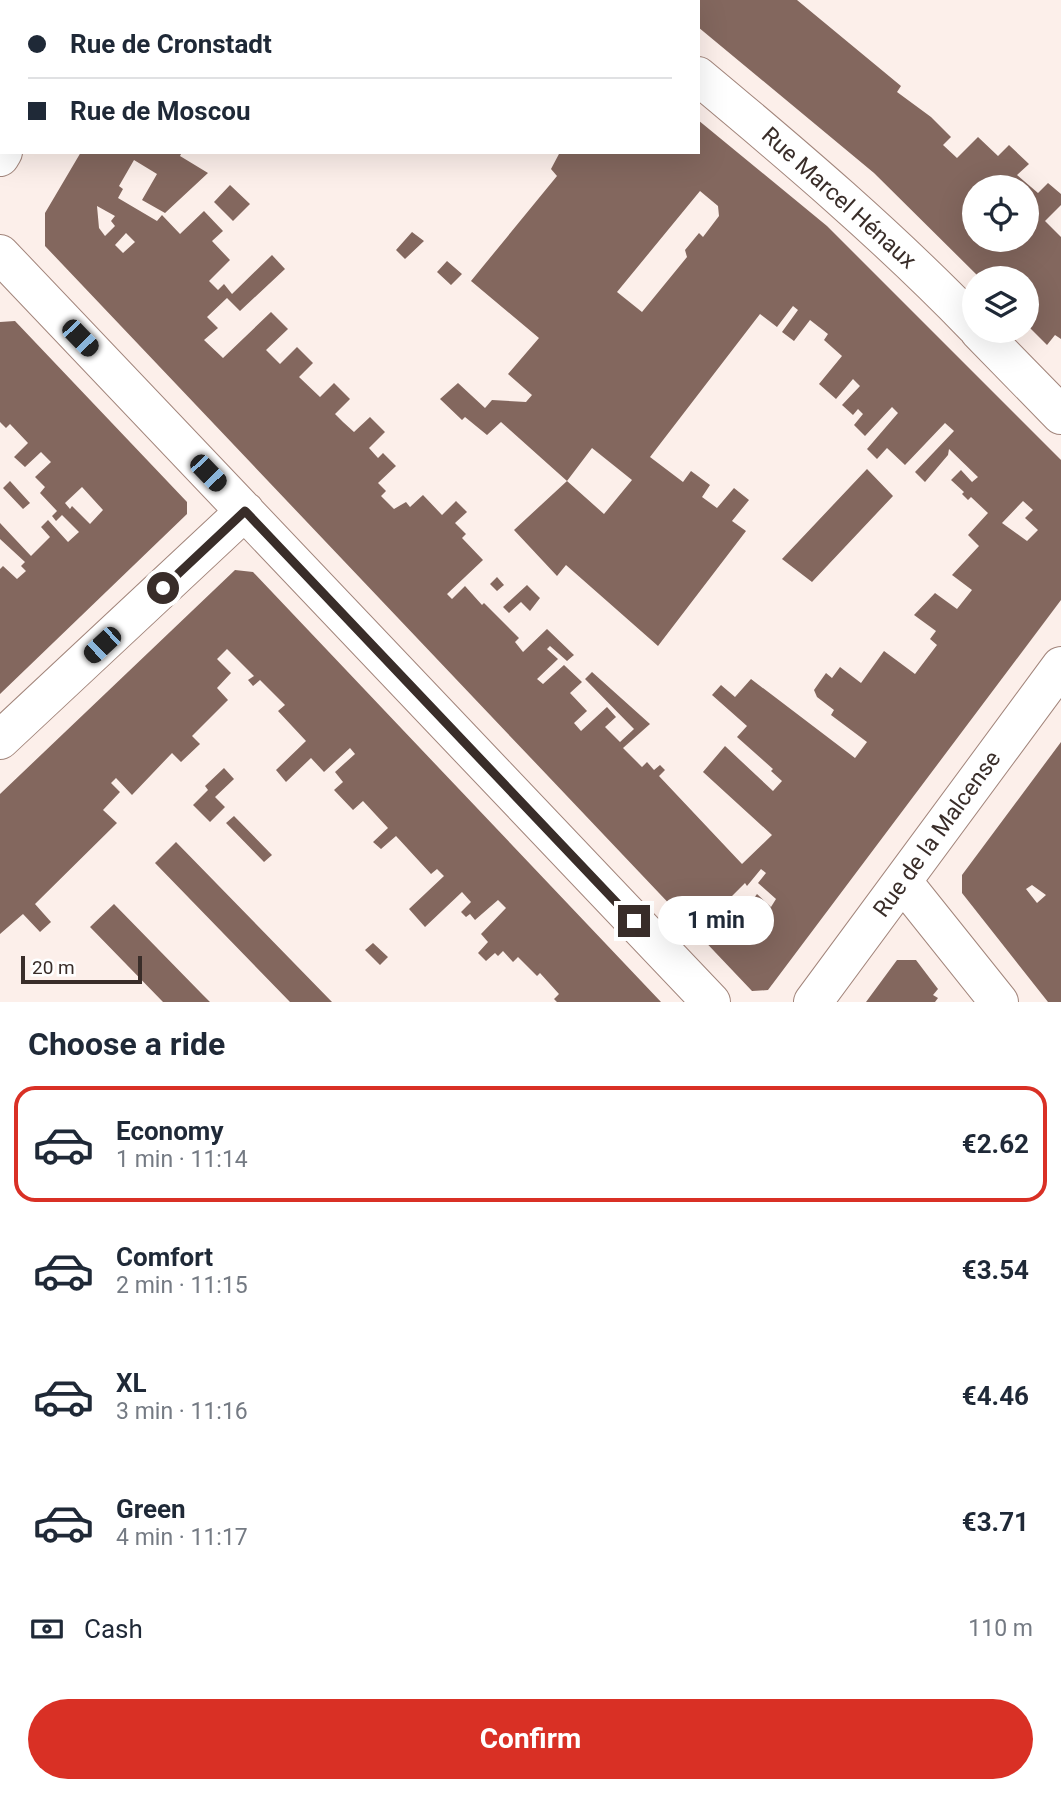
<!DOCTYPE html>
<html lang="en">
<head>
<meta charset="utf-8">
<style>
  :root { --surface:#fff; --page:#f6f6f7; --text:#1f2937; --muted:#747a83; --line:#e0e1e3; --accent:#d93025 }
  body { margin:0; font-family:Roboto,sans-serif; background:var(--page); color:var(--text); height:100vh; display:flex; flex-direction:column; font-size:26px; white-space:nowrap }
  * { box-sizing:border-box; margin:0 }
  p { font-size:23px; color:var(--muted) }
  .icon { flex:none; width:38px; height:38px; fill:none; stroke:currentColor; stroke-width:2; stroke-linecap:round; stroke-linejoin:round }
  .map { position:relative; height:1002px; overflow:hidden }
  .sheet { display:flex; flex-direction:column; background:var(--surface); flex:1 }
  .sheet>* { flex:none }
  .guide { position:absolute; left:0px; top:0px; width:700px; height:154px; box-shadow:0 7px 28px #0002; display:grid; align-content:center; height:154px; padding:0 28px; background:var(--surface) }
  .tools { position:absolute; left:962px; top:175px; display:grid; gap:14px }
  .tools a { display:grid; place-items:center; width:77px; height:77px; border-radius:50%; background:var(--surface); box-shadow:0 7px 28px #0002; font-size:35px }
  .scale { position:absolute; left:21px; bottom:18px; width:121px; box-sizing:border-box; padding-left:7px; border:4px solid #392d29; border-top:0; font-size:19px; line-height:24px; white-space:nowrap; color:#392d29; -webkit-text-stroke:5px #fff; paint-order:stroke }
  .end { position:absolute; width:32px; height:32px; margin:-16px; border:9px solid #392d29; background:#fff; box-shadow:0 0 0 4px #fff }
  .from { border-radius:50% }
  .bubble { position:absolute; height:49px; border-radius:24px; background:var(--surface); box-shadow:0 7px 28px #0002; font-size:23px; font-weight:700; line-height:49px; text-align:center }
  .car { position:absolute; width:21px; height:42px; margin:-21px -10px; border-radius:9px; box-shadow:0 0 5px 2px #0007; background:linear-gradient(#222 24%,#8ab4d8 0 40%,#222 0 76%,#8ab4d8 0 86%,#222 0) }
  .guide b { display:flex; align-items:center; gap:24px; height:66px; font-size:26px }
  .guide b+b { border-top:2px solid var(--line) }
  .guide i { width:18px; height:18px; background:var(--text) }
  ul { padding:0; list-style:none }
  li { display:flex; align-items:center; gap:21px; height:116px; margin:0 14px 10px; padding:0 14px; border:4px solid transparent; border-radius:21px }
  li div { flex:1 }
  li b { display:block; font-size:26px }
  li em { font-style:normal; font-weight:700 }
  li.active { border-color:var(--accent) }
  li>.icon { width:63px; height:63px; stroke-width:1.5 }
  h2 { padding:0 28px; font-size:32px; line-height:84px }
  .pay { display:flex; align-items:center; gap:18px; height:77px; padding:0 28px; font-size:26px }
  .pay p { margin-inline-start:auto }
  .action { display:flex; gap:14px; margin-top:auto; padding:14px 28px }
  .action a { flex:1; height:80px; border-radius:42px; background:var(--accent); color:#fff; font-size:28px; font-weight:700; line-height:80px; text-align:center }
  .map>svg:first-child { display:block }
</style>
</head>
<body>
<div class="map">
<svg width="1061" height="1002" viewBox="0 0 1061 1002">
  <rect width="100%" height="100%" fill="#fcefea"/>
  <path fill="#83675e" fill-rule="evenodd" d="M698,0h99l104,86 -4,6 34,25 20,20 -8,8 14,13 21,-21 20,19 11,-11 20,19 -12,11 21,18 10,-10 13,11v11l-16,16 16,16v102l-6,-4 -8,10 -20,-20v-47h-47l-106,-105 -176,-146zM986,179l9,8h32v53h-52v-53h3z
    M698,120l129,106 234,234v140l-293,390 -16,1 -707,-745v-33l36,-61h101l-2,4 28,17 -43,40 -23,-13 15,-26 -23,-14 -15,26 4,3 -5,9 39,23 5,-6 18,19 24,-23 19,20 -11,10 18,19 -21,21 9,9 6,-6 8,10 40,-39 13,14 -45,42 -13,-13 -20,19 11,11 -14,12 19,18 48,-46 17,17 -22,21 14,14 17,-17 16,16 -14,14 21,20 14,-14 16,16 -15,15 8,8 11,10 16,-15 15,15 -16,16 9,10 5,-5 13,13 -18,17 8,8 -5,5 13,13 12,-7 4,5 13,-12 19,20 14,-14 11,11 -12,11 11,11 -4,4 21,22 -36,34 5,5 13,-13 17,19 2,-2 35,35 -4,4 8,10 24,-23 27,26 -7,6 -17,-15 -3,3 11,10 -21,20 6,5 21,-19 18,17 -12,11 17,18 -13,12 7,8 26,-24 9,10 -11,10 15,15 14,-13 -49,-50 7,-7 58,52 -27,24 19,19 5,-5 7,8 6,-5 5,5 -6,6 83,88 30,-29 -69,-63 22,-26 48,45 9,-10 -11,-10 2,-2 -36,-32 10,-11 -35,-31 9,-10 14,12 16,-18 104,79 12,-16 -36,-27 3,-5 -17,-13 -3,-7 12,-17 6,5 8,-11 21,16 23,-32 31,23 22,-29 -7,-6 6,-8 -22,-16 21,-22 22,16 15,-19 -20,-15 27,-29 -11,-11 20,-22 -17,-16 -3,3 -6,-6 2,-2 -13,-12 10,-10 11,12 6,-5 -29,-28 -1,6 -23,27 -10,-10 39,-41 -9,-8 -40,42 -18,-17 -10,11 -10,-10 31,-36 -6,-6 -27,29 -11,-11 9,-11 -5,-5 -5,6 -11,-10 18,-19 -7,-7 -17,20 -17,-15 23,-28 -18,-16 4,-6 -18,-14 -16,21 -12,-9 16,-22 -5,-4 -16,21 -17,-13 -110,143 33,25 8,-11 19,14 -8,12 15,11 17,-20 15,12 -17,21 14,10 -88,115 -92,-81 -9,11 -43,-46 53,-49 37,33 28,-34 -40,-32 -25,33 -66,-59 -14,13 -22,-18 -3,3 -22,-21 18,-16 27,25 7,-8 34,2 6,-7 -24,-21 31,-36 -68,-57 86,-105 -6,-7 9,-17h138zM700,191l18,15 1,10 -16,21 -4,-4 -14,17 2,7 -45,55 -25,-20zM97,206l18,10 -4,5 4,5 -10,10 -6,-8zM126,233l9,9 -12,11 -8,-8zM1023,501l10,9 -8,8 13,12 -11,11 -25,-18zM761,869l5,4 -8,10 18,16 -5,8 -14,-13 -6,8 -5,-4 -10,5 -5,-6 14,-14 2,3zM757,913l5,4 -7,11 -9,-8 4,-5 4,2z
    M230,185l20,19 -17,17 -19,-19z
    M412,232l12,9 -19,18 -9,-9z
    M447,261l15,13 -11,11 -14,-13z
    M15,321l172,181v12l-187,180v-125l3,-3 14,13 9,-8 -5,-5 4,-4 -25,-23v-16l31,33 19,-19 -9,-10 7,-7 20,22 11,-10 -17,-17 -6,6 -4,-5 5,-5 -17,-18 5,-6 -10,-10 16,-15 -10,-10 -16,15 -11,-10 14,-14 -18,-19 -4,4 -6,-6v-100zM82,487l21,23 -13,14 -18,-18 -2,3 -5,-6z
    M867,469l26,27 -81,86 -30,-23z
    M10,481l20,22 -7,6 -20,-21z
    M235,570l18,2 408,430h-104l-3,-3 5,-5 -19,-21 -3,3 -19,-19 -5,5 -10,-11 -5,5 -3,-3 -9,8 -8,-8 10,-11 -7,-8 25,-26 -8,-8 -23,20 -5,-6 -4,3 -5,-5 10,-10 -9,-10 -37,35 -16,-18 35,-33 -7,-7 -6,5 -35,-38 -15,13 -8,-7 15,-14 -25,-27 -10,9 -19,-20 9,-8 -8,-10 20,-18 -5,-6 -26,24 -13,-14 -25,24 -10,-12 30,-29 -28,-30 7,-6 -25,-25 -7,6 -5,-6 6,-4 -27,-27 -10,10 14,14 -14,15 11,12 -36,36 8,8 -19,18 -9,-9 -40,42 -16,-17 -5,5 9,9 -17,18 14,13 -82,81 16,18 -11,10 -17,-18 -23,20v-140z
    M497,577l7,8 -7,6 -7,-7z
    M527,585l13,13 -10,13 -9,-9 -12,11 -6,-6z
    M1061,742v260h-13l-86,-109v-18zM1032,885l14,10 -9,8 -11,-14z
    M224,768l10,11 -19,18 10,10 -15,15 -17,-17 15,-15 -3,-4z
    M234,816l38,39 -8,7 -38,-39z
    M176,842l156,160h-42l-135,-139z
    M114,904l87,89 9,9h-47l-73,-75z
    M373,943l15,14 -8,8 -15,-15z
    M897,960h19l22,29 -5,6 5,3 -3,4h-69z"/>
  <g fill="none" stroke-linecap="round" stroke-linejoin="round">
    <defs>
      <path id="minor" d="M607,0l3,2
        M698,76c96,80 190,160 277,250
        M0,254l711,748
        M979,331l82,84
        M0,740l245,-229
        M903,882l96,120
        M813,1002l248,-336"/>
      <path id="major" d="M39,2l1,-2
        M90,2l1,-2
        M0,68l2,-3
        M0,157l3,-5"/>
    </defs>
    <use href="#minor" stroke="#a2857b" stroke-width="40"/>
    <use href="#major" stroke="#a2857b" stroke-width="40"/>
    <use href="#minor" stroke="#fff" stroke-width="38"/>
    <use href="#major" stroke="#fff" stroke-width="38"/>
  </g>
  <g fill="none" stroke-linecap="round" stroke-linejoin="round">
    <path stroke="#392d29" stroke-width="9" d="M163,588l82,-77 389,410"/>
  </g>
  <g text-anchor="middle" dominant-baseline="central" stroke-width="7" stroke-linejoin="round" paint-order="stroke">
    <g font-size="23" fill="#392d29" stroke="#fff">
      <text transform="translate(839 198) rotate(42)">Rue Marcel Hénaux</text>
      <text transform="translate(937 834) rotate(-54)">Rue de la Malcense</text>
    </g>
  </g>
</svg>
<div class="tools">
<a><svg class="icon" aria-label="locate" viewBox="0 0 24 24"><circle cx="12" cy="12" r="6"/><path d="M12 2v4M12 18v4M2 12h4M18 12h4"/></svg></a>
<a><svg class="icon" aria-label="layers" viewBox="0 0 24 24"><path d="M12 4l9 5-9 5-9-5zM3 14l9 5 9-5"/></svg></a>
</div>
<div class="scale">20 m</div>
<i class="end from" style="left:163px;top:588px"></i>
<i class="end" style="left:634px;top:921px"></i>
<div class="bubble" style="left:658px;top:896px;width:116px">1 min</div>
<i class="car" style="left:80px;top:338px;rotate:136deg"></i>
<i class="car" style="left:208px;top:473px;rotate:136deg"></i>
<i class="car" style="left:102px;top:645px;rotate:227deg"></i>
<div class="guide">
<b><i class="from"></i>Rue de Cronstadt</b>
<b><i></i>Rue de Moscou</b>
</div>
</div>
<section class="sheet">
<h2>Choose a ride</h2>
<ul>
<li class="active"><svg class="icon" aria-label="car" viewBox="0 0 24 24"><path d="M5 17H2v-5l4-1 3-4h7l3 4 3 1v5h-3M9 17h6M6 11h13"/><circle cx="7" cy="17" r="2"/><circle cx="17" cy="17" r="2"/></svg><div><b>Economy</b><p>1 min · 11:14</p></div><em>€2.62</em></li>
<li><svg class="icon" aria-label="car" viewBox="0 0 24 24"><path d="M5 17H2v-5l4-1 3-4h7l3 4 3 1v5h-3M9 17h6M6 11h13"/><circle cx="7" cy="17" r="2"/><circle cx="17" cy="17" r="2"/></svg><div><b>Comfort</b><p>2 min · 11:15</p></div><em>€3.54</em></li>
<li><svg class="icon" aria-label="car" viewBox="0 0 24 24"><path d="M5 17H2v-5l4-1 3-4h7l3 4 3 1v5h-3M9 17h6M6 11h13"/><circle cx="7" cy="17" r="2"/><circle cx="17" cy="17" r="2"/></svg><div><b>XL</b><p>3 min · 11:16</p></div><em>€4.46</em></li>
<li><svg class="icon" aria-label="car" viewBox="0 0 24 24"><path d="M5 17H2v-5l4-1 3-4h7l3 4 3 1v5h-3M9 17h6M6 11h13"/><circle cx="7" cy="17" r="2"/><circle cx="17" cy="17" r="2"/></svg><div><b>Green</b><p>4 min · 11:17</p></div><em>€3.71</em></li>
</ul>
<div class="pay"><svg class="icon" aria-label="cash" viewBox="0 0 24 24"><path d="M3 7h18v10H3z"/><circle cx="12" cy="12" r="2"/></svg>Cash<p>110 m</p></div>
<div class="action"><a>Confirm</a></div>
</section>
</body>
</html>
